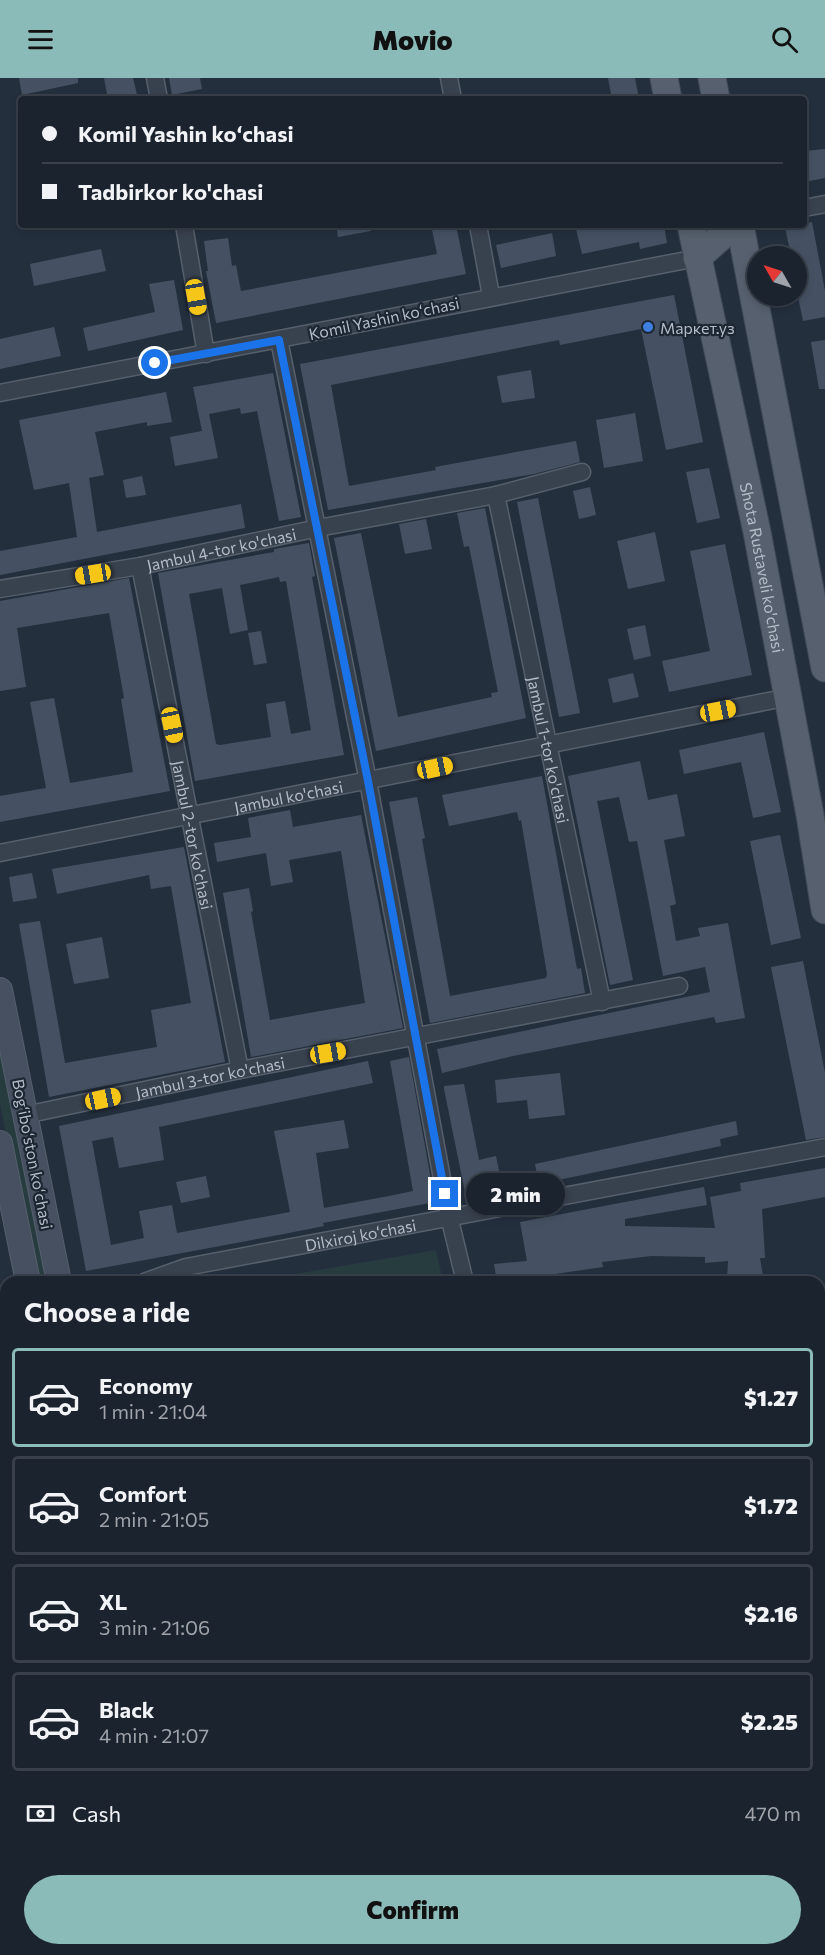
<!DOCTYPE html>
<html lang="en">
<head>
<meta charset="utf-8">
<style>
  :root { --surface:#1b232e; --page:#242b36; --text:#f1f3f6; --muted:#a0a4aa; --line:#39404a; --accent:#8bbbb9 }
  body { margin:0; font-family:Commissioner,sans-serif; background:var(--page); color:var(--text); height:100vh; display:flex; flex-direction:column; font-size:22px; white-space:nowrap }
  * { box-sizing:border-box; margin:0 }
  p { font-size:20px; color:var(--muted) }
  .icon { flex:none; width:33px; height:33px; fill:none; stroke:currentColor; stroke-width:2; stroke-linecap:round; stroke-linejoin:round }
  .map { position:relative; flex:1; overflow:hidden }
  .panel { position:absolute; left:0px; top:1198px; width:825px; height:680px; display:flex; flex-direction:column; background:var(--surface); border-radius:18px 18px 0 0; box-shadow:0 3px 9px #0003,0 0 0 2px var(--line) }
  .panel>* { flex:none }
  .banner { position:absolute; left:18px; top:18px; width:789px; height:132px; border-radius:6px; box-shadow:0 3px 9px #0003,0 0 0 2px var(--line); display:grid; align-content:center; height:132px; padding:0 24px; background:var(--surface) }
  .needle { width:39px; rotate:309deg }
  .buttons { position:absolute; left:747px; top:168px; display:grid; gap:12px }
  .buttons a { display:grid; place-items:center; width:60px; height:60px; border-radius:50%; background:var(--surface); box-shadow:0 3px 9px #0003,0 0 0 2px var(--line); font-size:30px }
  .end { position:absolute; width:27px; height:27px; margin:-14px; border:8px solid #1a73e8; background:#fff; box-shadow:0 0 0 3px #fff }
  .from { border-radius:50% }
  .bubble { position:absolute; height:42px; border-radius:21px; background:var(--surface); box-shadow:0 3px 9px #0003,0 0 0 2px var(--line); font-size:20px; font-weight:800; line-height:42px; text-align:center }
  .car { position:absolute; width:18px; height:36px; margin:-18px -9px; border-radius:8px; box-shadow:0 0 4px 2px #0007; background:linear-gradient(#f5c518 24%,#345 0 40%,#f5c518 0 76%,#345 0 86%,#f5c518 0) }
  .banner b { display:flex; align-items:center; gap:21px; height:57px; font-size:22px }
  .banner b+b { border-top:2px solid var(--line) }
  .banner i { width:15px; height:15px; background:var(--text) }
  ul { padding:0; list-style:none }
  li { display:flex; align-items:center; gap:18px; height:99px; margin:0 12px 9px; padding:0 12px; border:3px solid var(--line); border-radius:6px }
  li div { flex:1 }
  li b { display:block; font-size:22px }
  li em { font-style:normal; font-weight:800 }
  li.selected { border-color:var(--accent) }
  li>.icon { width:54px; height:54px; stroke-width:1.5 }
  h2 { padding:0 24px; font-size:27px; line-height:72px }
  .pay { display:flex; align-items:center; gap:15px; height:66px; padding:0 24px; font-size:22px }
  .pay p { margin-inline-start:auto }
  .primary-button { display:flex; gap:12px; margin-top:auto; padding:12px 24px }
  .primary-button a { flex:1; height:69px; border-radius:36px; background:var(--accent); color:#111; font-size:24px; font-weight:800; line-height:69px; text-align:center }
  header { display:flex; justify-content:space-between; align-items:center; height:78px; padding:0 24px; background:var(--accent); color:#111; font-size:27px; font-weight:800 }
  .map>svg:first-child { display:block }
</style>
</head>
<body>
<header><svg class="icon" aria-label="menu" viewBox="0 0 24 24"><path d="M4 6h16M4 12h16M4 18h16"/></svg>Movio<svg class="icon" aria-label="search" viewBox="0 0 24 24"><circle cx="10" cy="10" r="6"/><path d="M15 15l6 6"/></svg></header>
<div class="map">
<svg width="825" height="1877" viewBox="0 0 825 1877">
  <rect width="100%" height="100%" fill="#242f3e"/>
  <path fill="#263c3f" d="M0,953l50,251h-14l-36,-178z
    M436,1172l7,32h-195z
    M825,1557v40l-6,1v-40z
    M825,1816v57l-21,4h-408v-5h423v-55z
    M214,1872h118v5h-117z"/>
  <path fill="#455162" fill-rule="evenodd" d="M19,0h59v5l-56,12z
    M104,0h29l5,21h-30z
    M169,0h31l2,11 -30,6z
    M608,0h27l4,21h-27z
    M825,71v29l-21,4v-31z
    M812,144l13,69v26l-22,4 -7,-34v-31h-5l-6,-29z
    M336,147h35v6l-33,6z
    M431,147h25l10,49 -250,49 -10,-52h2l-4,-30 24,-3 4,28 4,-1 5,26 196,-37z
    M593,147h71l3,18 -27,6 -1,-7 -57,12 -6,-25z
    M552,155l4,23 -55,12 -5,-23z
    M101,171l5,22 -72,15 -4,-22z
    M174,202l9,50 -95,21 -5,-23 72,-16 -6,-28z
    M674,217l29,147 -37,8 -25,-121 -81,16 -1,-5 -228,45 18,101 87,-16 -1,-3 141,-26 4,21 -46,12 -206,36 -28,-146z
    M54,249l7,29 -61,13v-30z
    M825,262v49h-6l-8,-47z
    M531,292l4,28 -33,5 -5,-27z
    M273,295l28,144 -22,4 -22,-110 -16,3 -1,-6 -31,6 9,44 -43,8 -5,-29 32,-6 -9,-44z
    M166,314l6,30 -25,4v-4l-52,10 9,43 -15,3 8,54 144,-28 4,24 -245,47v-24l77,-14 -8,-54 -35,7 -15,-70z
    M635,335l8,48 -39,7 -8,-48z
    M709,390l11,50 -23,5 -11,-51z
    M142,398l4,19 -20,3 -3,-18z
    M590,409l6,28 -17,4 -6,-28z
    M538,420l42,215 -21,4 -42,-215z
    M485,430l41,210 -150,33 -42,-213 27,-5 37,184 94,-20 -1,-4 7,-1 -29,-146 -5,1 -7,-34z
    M426,441l6,30 -27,5 -6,-30z
    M655,454l10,49 -37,8 -11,-48z
    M309,465l6,33 -3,1 32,178 -149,26 -37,-208 116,-21v-3zM279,499l1,5 6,-1 25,149 -20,4 -6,-33 -19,3 5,33 -51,8 -4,-1 -27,-150 33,-6 8,46 18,-4 -8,-45z
    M725,466l27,131 -83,17 -7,-31 48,-10 -20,-100z
    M129,500l41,213 -170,31v-26l46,-8 -16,-86 24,-4 16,85 63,-11 -12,-73 3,-1 -15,-85 -92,15 9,59 -26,4v-90z
    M645,547l6,31 -17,4 -7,-31z
    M261,553l6,32 -13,2 -6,-32z
    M633,595l6,24 -26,6 -5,-24z
    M764,654l17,80 -28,6 -12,-56 -57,12 -5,-24z
    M640,683l8,39 29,-6 8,42 -21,4 12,64 -6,2 6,35 24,-5 -2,-8 30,-5 17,95 -29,5 -2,-6 -201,39 -71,17 -5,-24 273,-57 -5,-25 -42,9 -26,-135 -8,1 -10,-45 -22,4 36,179 -23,5 -42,-209z
    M542,698l35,193 4,-1 4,25 -155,30 -41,-221 28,-5 8,41 -3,1 28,157 96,-18 1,-4 -26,-154 -2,1 -2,-9 -68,14 -7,-31z
    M290,732l3,17 68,-12 42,213 -152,29 -28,-164 26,-5 4,23 -2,1 19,108 95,-17 -24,-152 -52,9 4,22 -22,4 -5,-33 -49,9 -3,-19 37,-6 -3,-19z
    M780,757l21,103 -30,7 -21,-104z
    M184,769l41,215 -176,35 -30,-173 21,-3 25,142 92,-16 -6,-37 40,-7 -20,-117 -20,3 -2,-14 -92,19 -5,-25z
    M32,795l5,25 -24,4 -4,-25z
    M102,859l7,41 -35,6 -8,-40z
    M803,883l22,112v64l-19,3 -35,-173z
    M409,979l26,145 -112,21 1,3 -35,7 -203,38 -27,-145 309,-65 5,22 -214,44 5,33 -45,8 -6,-31 -21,4 19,104 33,-7 -5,-27 33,-6 5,28 113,-21 -16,-81 70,-11 5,28 -33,5 8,55 65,-12 24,-5 -23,-130z
    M560,995l5,42 -36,4 -2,-19 -30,3 -2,-23z
    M464,1006l15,76 17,-4 7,34 -37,7 -22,-108v-3z
    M736,1043l2,14 -18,4 1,7 -182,38 -4,-20z
    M825,1090v29l-63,12 3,49h-5l4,24h-37l1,-21 -23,2v-6l-54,-1 -49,6 1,5 -48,7 1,4 -59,4 -3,-18 33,-3 -7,-39 184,-35 3,18 -82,14v7l90,2 -5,-31 31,-6 -1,-8z
    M206,1098l4,21 -29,6 -5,-21z"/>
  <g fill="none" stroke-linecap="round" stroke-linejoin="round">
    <defs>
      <g id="street">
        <path d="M155,0l4,21"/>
        <path d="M449,0l4,21"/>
        <path d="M804,130l21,-4"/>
        <path d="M184,147l22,129"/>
        <path d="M478,147l13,71"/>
        <path d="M279,262l89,441 81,435 16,66"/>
        <path d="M0,315l697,-135"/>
        <path id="s1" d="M496,417l106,507"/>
        <path id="s2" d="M140,488l100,504"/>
        <path id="s3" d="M0,511l140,-23 178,-38 178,-33 86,-23"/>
        <path id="s4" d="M0,775l789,-156"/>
        <path id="s5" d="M25,1037l215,-45 439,-84"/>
        <path id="s6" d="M144,1204l42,-15 639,-120"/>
        <path d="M0,1236l6,-1"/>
        <path d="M0,1448l6,-2"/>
        <path d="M819,1538l6,-1"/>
        <path d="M0,1794l6,-1"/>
      </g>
      <path id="secondary" d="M0,912l59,292
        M0,1065l28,139
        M161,1872l1,5
        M192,1872l1,5"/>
      <g id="primary">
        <path d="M664,0l4,21"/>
        <path d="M712,0l4,21"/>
        <path id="s7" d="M691,147l66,307 53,283 15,95"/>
        <path d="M740,147l85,443"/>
        <path d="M697,180l37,-33"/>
      </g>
    </defs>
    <use href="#street" stroke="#565f6c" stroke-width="19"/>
    <use href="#secondary" stroke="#565f6c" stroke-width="26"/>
    <use href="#primary" stroke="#414a57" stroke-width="29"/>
    <use href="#street" stroke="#38414e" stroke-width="16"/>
    <use href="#secondary" stroke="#465061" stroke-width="24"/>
    <use href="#primary" stroke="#56606e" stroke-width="27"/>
  </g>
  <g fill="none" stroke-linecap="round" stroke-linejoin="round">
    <path stroke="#1a73e8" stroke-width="8" d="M155,285l124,-23 89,441 77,413"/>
  </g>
  <circle fill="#3f7fe0" stroke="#1d2633" stroke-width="2" cx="648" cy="249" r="6"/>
  <g text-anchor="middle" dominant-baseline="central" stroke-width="4.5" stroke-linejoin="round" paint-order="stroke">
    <g font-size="16" fill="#b4bcc9" stroke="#1d2633">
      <text transform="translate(384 240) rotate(-12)">Komil Yashin koʻchasi</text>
      <text stroke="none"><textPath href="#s3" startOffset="225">Jambul 4-tor ko'chasi</textPath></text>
      <text stroke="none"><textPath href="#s7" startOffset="350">Shota Rustaveli ko'chasi</textPath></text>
      <text stroke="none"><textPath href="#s1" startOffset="260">Jambul 1-tor ko'chasi</textPath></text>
      <text stroke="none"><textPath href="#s4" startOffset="294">Jambul ko'chasi</textPath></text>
      <text stroke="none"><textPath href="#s2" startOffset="274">Jambul 2-tor ko'chasi</textPath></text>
      <text stroke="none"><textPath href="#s5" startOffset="189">Jambul 3-tor ko'chasi</textPath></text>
      <text transform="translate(33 1076) rotate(79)">Bogʻiboʻston koʻchasi</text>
      <text stroke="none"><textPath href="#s6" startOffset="222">Dilxiroj ko‘chasi</textPath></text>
    </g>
    <g font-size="16" fill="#b4bcc9" stroke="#1d2633" text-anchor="start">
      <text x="660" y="249">Маркет.уз</text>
    </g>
  </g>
</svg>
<div class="buttons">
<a><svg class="needle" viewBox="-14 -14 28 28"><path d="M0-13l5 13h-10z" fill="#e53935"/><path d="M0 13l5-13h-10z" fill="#a0a4aa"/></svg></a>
</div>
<i class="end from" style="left:155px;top:285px"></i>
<i class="end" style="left:445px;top:1116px"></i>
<div class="bubble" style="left:466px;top:1095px;width:99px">2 min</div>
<i class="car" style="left:196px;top:219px;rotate:170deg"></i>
<i class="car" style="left:93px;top:496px;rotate:261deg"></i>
<i class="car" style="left:718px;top:633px;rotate:79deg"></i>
<i class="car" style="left:172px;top:647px;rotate:168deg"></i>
<i class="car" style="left:435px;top:690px;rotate:78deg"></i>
<i class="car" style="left:328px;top:975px;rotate:80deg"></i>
<i class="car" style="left:103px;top:1021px;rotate:78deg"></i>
<div class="banner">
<b><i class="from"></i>Komil Yashin koʻchasi</b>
<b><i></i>Tadbirkor ko'chasi</b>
</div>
<section class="panel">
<h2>Choose a ride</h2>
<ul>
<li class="selected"><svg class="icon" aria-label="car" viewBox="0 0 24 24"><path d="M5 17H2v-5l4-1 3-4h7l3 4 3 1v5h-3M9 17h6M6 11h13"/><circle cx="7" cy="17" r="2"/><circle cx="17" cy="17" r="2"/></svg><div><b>Economy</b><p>1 min · 21:04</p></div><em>$1.27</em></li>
<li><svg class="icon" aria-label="car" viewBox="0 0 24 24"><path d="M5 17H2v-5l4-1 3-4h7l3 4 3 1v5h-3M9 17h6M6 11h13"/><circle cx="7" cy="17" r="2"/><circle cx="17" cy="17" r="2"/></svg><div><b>Comfort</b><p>2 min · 21:05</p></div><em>$1.72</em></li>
<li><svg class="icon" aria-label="car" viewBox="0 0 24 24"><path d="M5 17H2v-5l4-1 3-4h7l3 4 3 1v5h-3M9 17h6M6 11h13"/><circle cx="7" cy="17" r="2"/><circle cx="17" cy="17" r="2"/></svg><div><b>XL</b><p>3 min · 21:06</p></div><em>$2.16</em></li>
<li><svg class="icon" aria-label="car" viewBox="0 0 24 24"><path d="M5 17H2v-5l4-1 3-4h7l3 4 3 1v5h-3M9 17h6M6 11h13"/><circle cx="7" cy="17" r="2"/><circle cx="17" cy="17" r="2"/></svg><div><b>Black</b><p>4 min · 21:07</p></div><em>$2.25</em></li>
</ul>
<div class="pay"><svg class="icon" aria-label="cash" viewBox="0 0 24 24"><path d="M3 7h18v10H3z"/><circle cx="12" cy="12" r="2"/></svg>Cash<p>470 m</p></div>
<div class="primary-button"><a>Confirm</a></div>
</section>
</div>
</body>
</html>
